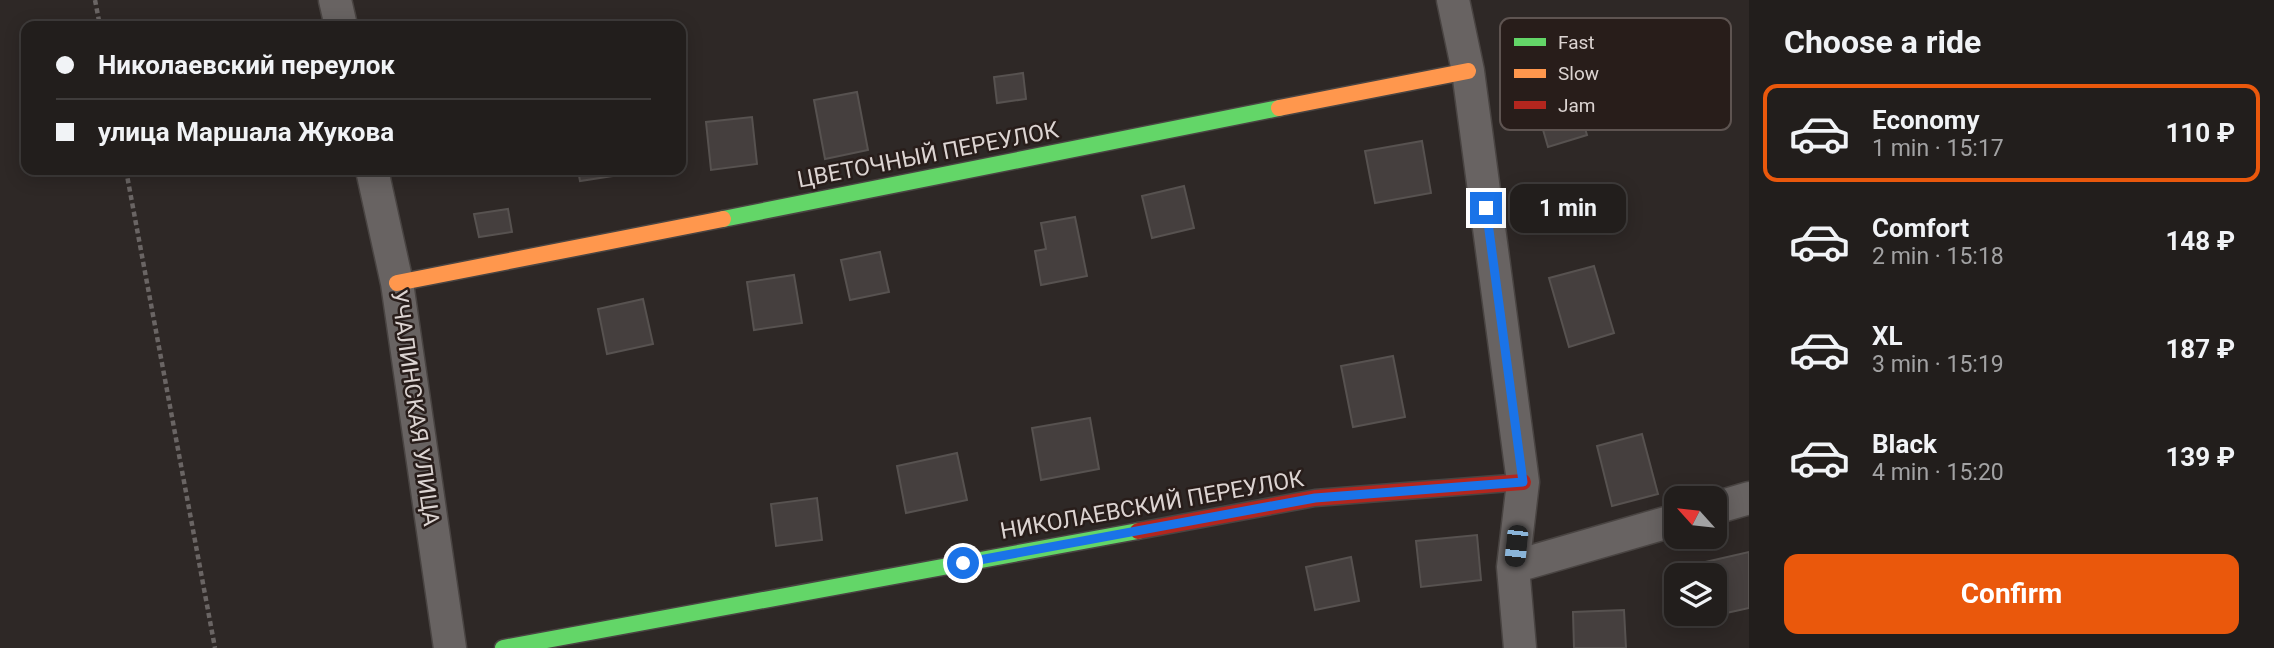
<!DOCTYPE html>
<html lang="en">
<head>
<meta charset="utf-8">
<style>
  :root { --surface:#221e1c; --page:#2a2725; --text:#f1f3f6; --muted:#a2a2a3; --line:#3f3c3b; --accent:#ea580c }
  body { margin:0; font-family:Roboto,sans-serif; background:var(--page); color:var(--text); height:100vh; display:flex; flex-direction:column; font-size:26px; white-space:nowrap }
  * { box-sizing:border-box; margin:0 }
  p { font-size:23px; color:var(--muted) }
  .icon { flex:none; width:38px; height:38px; fill:none; stroke:currentColor; stroke-width:2; stroke-linecap:round; stroke-linejoin:round }
  .map { position:relative; flex:1; overflow:hidden }
  .side { display:flex; flex-direction:column; background:var(--surface); width:525px }
  .side>* { flex:none }
  .top-card { position:absolute; left:21px; top:21px; width:665px; height:154px; border-radius:14px; box-shadow:0 4px 18px #0003,0 0 0 2px var(--line); display:grid; align-content:center; height:154px; padding:0 35px; background:var(--surface) }
  .needle { width:46px; rotate:297deg }
  .fabs { position:absolute; left:1664px; top:486px; display:grid; gap:14px }
  .fabs a { display:grid; place-items:center; width:63px; height:63px; border-radius:14px; background:var(--surface); box-shadow:0 4px 18px #0003,0 0 0 2px var(--line); font-size:35px }
  .end { position:absolute; width:32px; height:32px; margin:-16px; border:9px solid #1a73e8; background:#fff; box-shadow:0 0 0 4px #fff }
  .from { border-radius:50% }
  .bubble { position:absolute; height:49px; border-radius:14px; background:var(--surface); box-shadow:0 4px 18px #0003,0 0 0 2px var(--line); font-size:23px; font-weight:700; line-height:49px; text-align:center }
  .car { position:absolute; width:21px; height:42px; margin:-21px -10px; border-radius:9px; box-shadow:0 0 5px 2px #0007; background:linear-gradient(#222 24%,#8ab4d8 0 40%,#222 0 76%,#8ab4d8 0 86%,#222 0) }
  .top-card b { display:flex; align-items:center; gap:24px; height:66px; font-size:26px }
  .top-card b+b { border-top:2px solid var(--line) }
  .top-card i { width:18px; height:18px; background:var(--text) }
  ul { padding:0; list-style:none }
  li { display:flex; align-items:center; gap:21px; height:98px; margin:0 14px 10px; padding:0 21px; border:4px solid transparent; border-radius:14px }
  li div { flex:1 }
  li b { display:block; font-size:26px }
  li em { font-style:normal; font-weight:700 }
  li.active { border-color:var(--accent) }
  li>.icon { width:63px; height:63px; stroke-width:1.5 }
  h2 { padding:0 35px; font-size:32px; line-height:84px }
  .cta { display:flex; gap:14px; margin-top:auto; padding:14px 35px }
  .cta a { flex:1; height:80px; border-radius:14px; background:var(--accent); color:#fff; font-size:28px; font-weight:700; line-height:80px; text-align:center }
  main { display:flex; flex:1; min-height:0 }
  .map>svg:first-child { display:block }
</style>
</head>
<body>
<main>
<div class="map">
<svg width="1749" height="648" viewBox="0 0 1749 648">
  <rect width="100%" height="100%" fill="#2e2826"/>
  <path fill="#453f3e" stroke="#575250" stroke-width="2" d="M1023,73l3,26 -29,4 -3,-26z
    M1574,91l13,44 -39,12 -13,-45z
    M857,92l11,58 -43,9 -11,-59z
    M752,117l5,47 -46,6 -5,-48z
    M1422,141l9,52 -56,10 -10,-52z
    M578,170h41l1,5 -40,6z
    M1184,186l10,42 -42,10 -10,-42z
    M508,209l4,23 -33,5 -5,-23z
    M1075,217l12,59 -46,9 -6,-34 11,-2 -5,-26z
    M880,252l9,40 -39,8 -9,-40z
    M1594,266l20,67 -45,14 -20,-69z
    M794,275l8,48 -48,7 -7,-48z
    M643,299l10,45 -46,10 -9,-45z
    M1393,356l12,61 -52,10 -12,-61z
    M1090,418l9,51 -58,11 -9,-52z
    M1642,434l16,60 -46,12 -15,-60z
    M957,453l10,47 -61,13 -9,-47z
    M817,498l5,42 -46,6 -5,-42z
    M1477,535l4,45 -60,7 -5,-46z
    M1749,552v56l-45,10v-4h11v-38h-20l-3,-11z
    M1351,557l8,44 -44,9 -9,-43z
    M1624,610l2,38h-52l-1,-36z"/>
  <g fill="none" stroke-linecap="round" stroke-linejoin="round">
    <defs>
      <path id="street" d="M335,0l6,26
        M1453,0l15,71 55,411 -10,85 7,81
        M372,170l25,113 53,365
        M1715,508l34,-10
        M1513,567l163,-47"/>
      <path id="fast" d="M723,219l556,-111
        M503,648l635,-117"/>
      <path id="slow" d="M1279,108l189,-37
        M397,283l326,-64"/>
      <path id="jam" d="M1138,531l177,-33 208,-16"/>
    </defs>
    <use href="#street" stroke="#494442" stroke-width="35"/>
    <use href="#fast" stroke="#494442" stroke-width="19"/>
    <use href="#slow" stroke="#494442" stroke-width="19"/>
    <use href="#jam" stroke="#494442" stroke-width="19"/>
    <path stroke="#6a6564" stroke-width="4.5" stroke-dasharray="5 3.5" stroke-linecap="butt" d="M95,0l5,26
      M126,170l89,478"/>
    <use href="#street" stroke="#686362" stroke-width="32"/>
    <use href="#fast" stroke="#63d668" stroke-width="16"/>
    <use href="#slow" stroke="#ff974d" stroke-width="16"/>
    <use href="#jam" stroke="#b3261e" stroke-width="16"/>
  </g>
  <g fill="none" stroke-linecap="round" stroke-linejoin="round">
    <path stroke="#1a73e8" stroke-width="9" d="M963,563l352,-65 208,-16 -37,-274"/>
  </g>
  <g text-anchor="middle" dominant-baseline="central" stroke-width="5" stroke-linejoin="round" paint-order="stroke">
    <g font-size="23" fill="#dcd4d2" stroke="#281d1a">
      <text transform="translate(928 155) rotate(-11)">ЦВЕТОЧНЫЙ ПЕРЕУЛОК</text>
      <text transform="translate(415 408) rotate(82)">УЧАЛИНСКАЯ УЛИЦА</text>
      <text transform="translate(1152 505) rotate(-10)">НИКОЛАЕВСКИЙ ПЕРЕУЛОК</text>
    </g>
  </g>
  <rect x="1500" y="18" width="231" height="112" rx="10" fill="#281d1a" stroke="#5e5451" stroke-width="2"/>
  <rect x="1514" y="38" width="32" height="8" fill="#63d668"/>
  <rect x="1514" y="69" width="32" height="9" fill="#ff974d"/>
  <rect x="1514" y="101" width="32" height="8" fill="#b3261e"/>
  <g font-size="19" fill="#dcd4d2">
    <text x="1558" y="49">Fast</text>
    <text x="1558" y="80">Slow</text>
    <text x="1558" y="112">Jam</text>
  </g>
</svg>
<div class="fabs">
<a><svg class="needle" viewBox="-14 -14 28 28"><path d="M0-13l5 13h-10z" fill="#e53935"/><path d="M0 13l5-13h-10z" fill="#a2a2a3"/></svg></a>
<a><svg class="icon" aria-label="layers" viewBox="0 0 24 24"><path d="M12 4l9 5-9 5-9-5zM3 14l9 5 9-5"/></svg></a>
</div>
<i class="end from" style="left:963px;top:563px"></i>
<i class="end" style="left:1486px;top:208px"></i>
<div class="bubble" style="left:1510px;top:184px;width:116px">1 min</div>
<i class="car" style="left:1516px;top:546px;rotate:186deg"></i>
<div class="top-card">
<b><i class="from"></i>Николаевский переулок</b>
<b><i></i>улица Маршала Жукова</b>
</div>
</div>
<section class="side">
<h2>Choose a ride</h2>
<ul>
<li class="active"><svg class="icon" aria-label="car" viewBox="0 0 24 24"><path d="M5 17H2v-5l4-1 3-4h7l3 4 3 1v5h-3M9 17h6M6 11h13"/><circle cx="7" cy="17" r="2"/><circle cx="17" cy="17" r="2"/></svg><div><b>Economy</b><p>1 min · 15:17</p></div><em>110 ₽</em></li>
<li><svg class="icon" aria-label="car" viewBox="0 0 24 24"><path d="M5 17H2v-5l4-1 3-4h7l3 4 3 1v5h-3M9 17h6M6 11h13"/><circle cx="7" cy="17" r="2"/><circle cx="17" cy="17" r="2"/></svg><div><b>Comfort</b><p>2 min · 15:18</p></div><em>148 ₽</em></li>
<li><svg class="icon" aria-label="car" viewBox="0 0 24 24"><path d="M5 17H2v-5l4-1 3-4h7l3 4 3 1v5h-3M9 17h6M6 11h13"/><circle cx="7" cy="17" r="2"/><circle cx="17" cy="17" r="2"/></svg><div><b>XL</b><p>3 min · 15:19</p></div><em>187 ₽</em></li>
<li><svg class="icon" aria-label="car" viewBox="0 0 24 24"><path d="M5 17H2v-5l4-1 3-4h7l3 4 3 1v5h-3M9 17h6M6 11h13"/><circle cx="7" cy="17" r="2"/><circle cx="17" cy="17" r="2"/></svg><div><b>Black</b><p>4 min · 15:20</p></div><em>139 ₽</em></li>
</ul>
<div class="cta"><a>Confirm</a></div>
</section>
</main>
</body>
</html>
